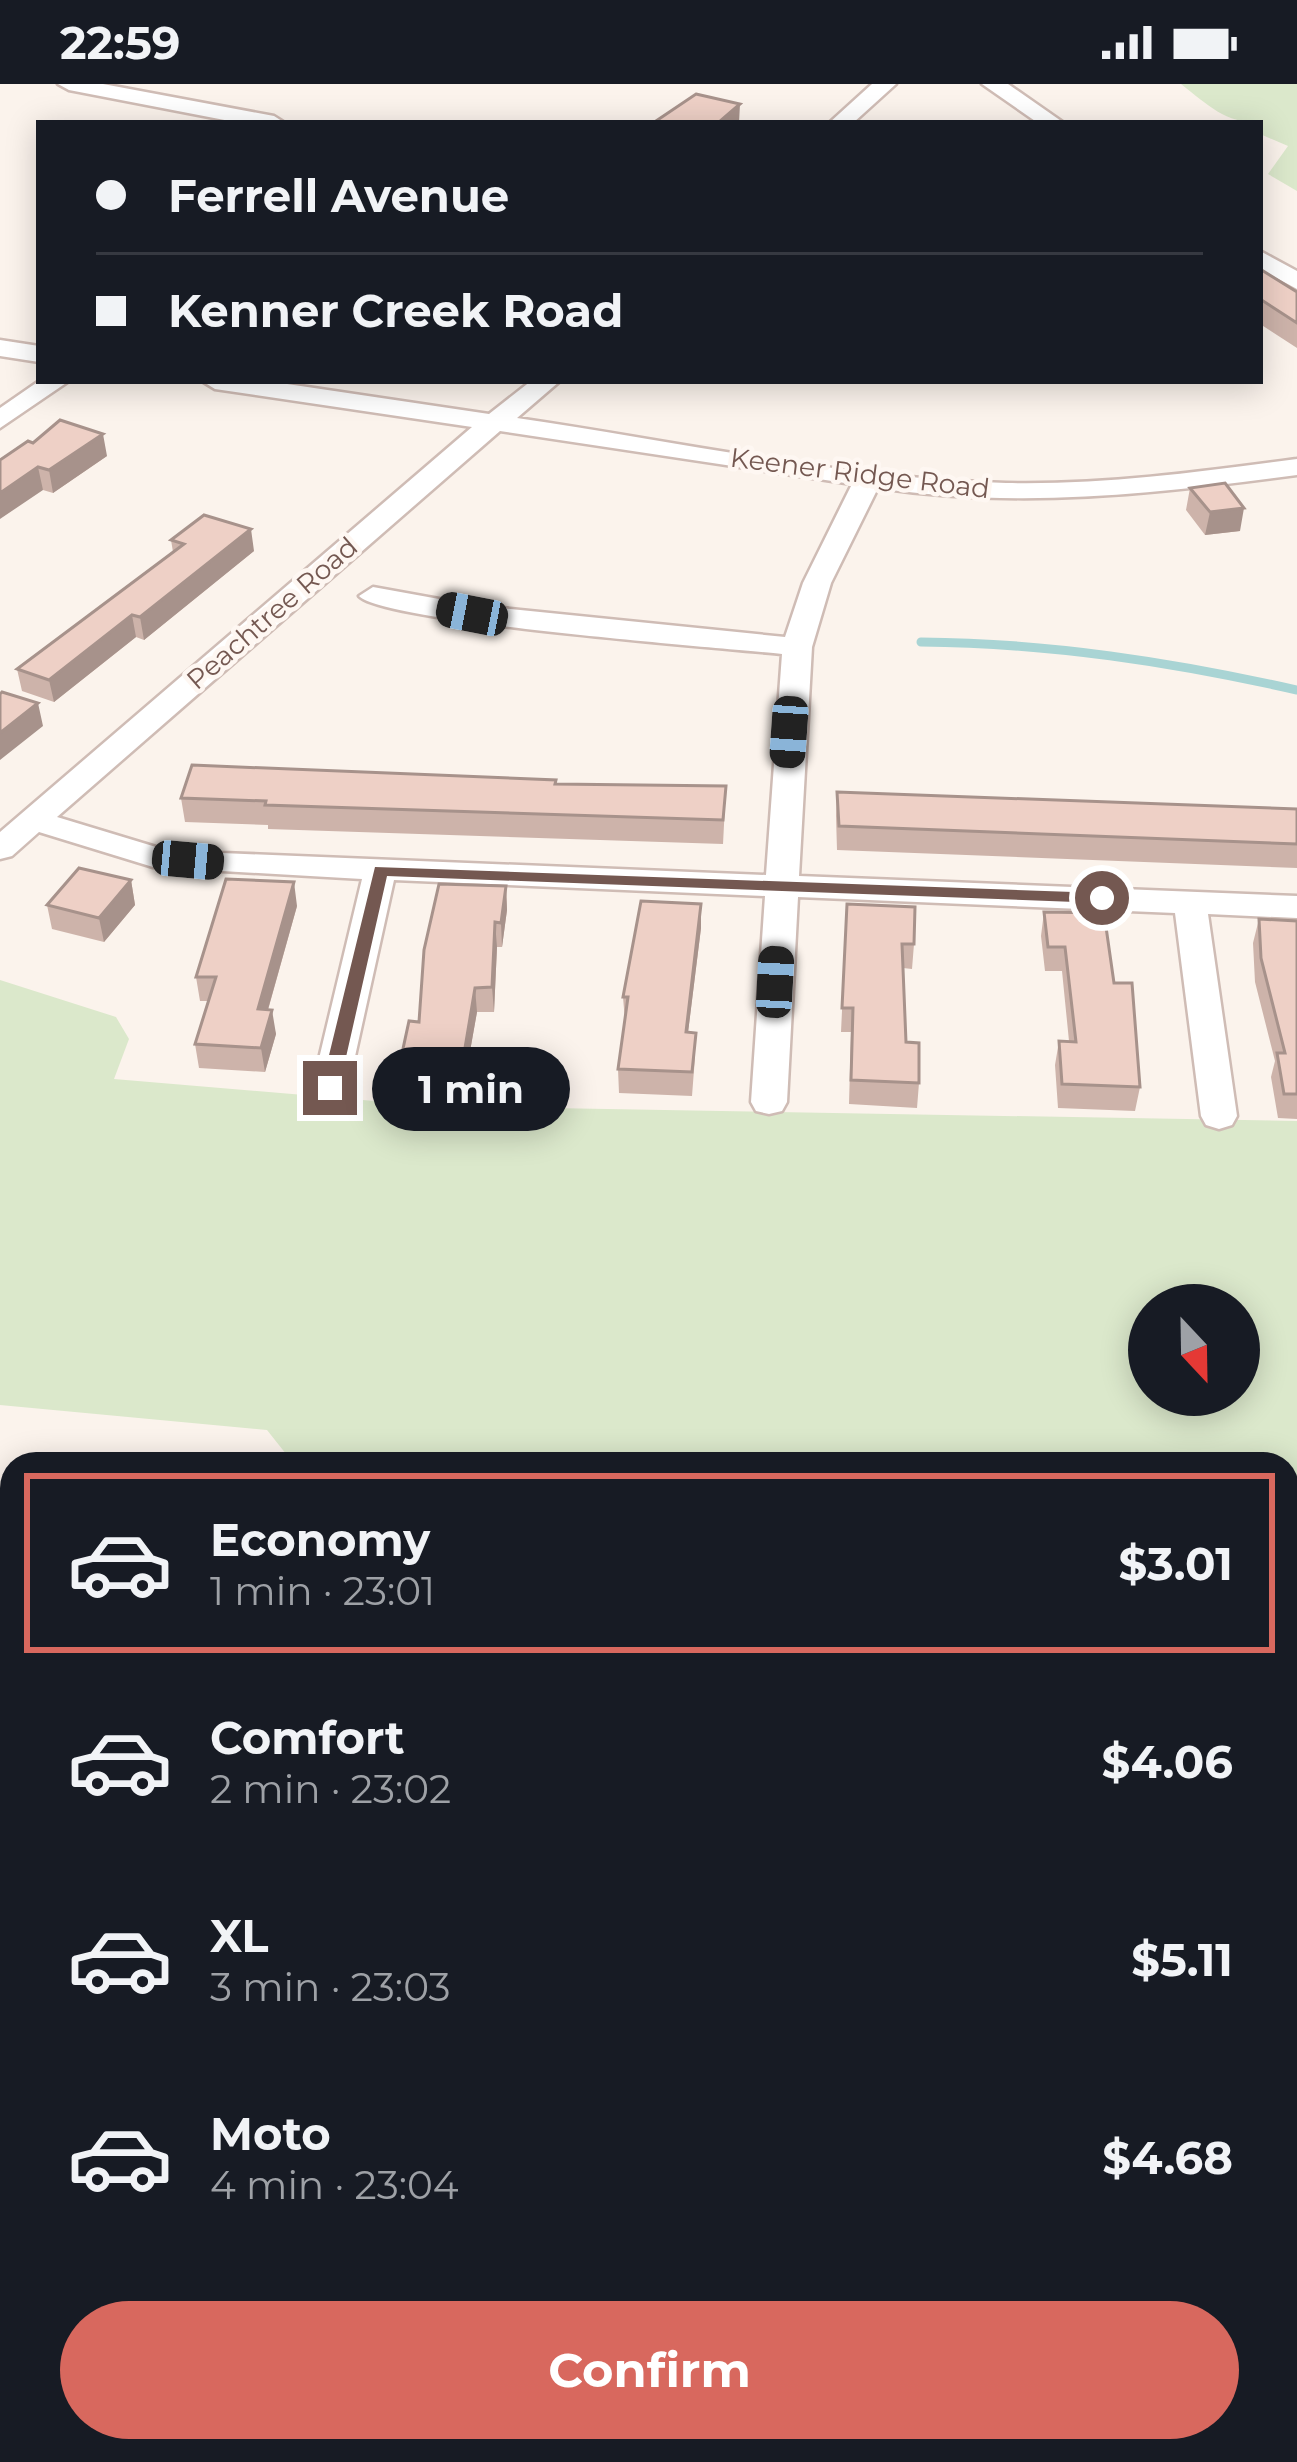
<!DOCTYPE html>
<html lang="en">
<head>
<meta charset="utf-8">
<style>
  :root { --surface:#171b24; --page:#242831; --text:#f1f3f6; --muted:#9ea1a6; --line:#363941; --accent:#d8685e }
  body { margin:0; font-family:Montserrat,sans-serif; background:var(--page); color:var(--text); height:100vh; display:flex; flex-direction:column; font-size:45px; white-space:nowrap }
  * { box-sizing:border-box; margin:0 }
  p { font-size:39px; color:var(--muted) }
  .icon { flex:none; width:66px; height:66px; fill:none; stroke:currentColor; stroke-width:2; stroke-linecap:round; stroke-linejoin:round }
  .map { position:relative; flex:1; overflow:hidden }
  .panel { position:absolute; left:0px; top:1368px; width:1299px; height:1011px; display:flex; flex-direction:column; background:var(--surface); border-radius:36px 36px 0 0; box-shadow:0 6px 30px #0003 }
  .panel>* { flex:none }
  .guide { position:absolute; left:36px; top:36px; width:1227px; height:264px; border-radius:0px; box-shadow:0 6px 30px #0003; display:grid; align-content:center; height:264px; padding:0 60px; background:var(--surface) }
  .needle { width:78px; rotate:158deg }
  .tools { position:absolute; left:1128px; top:1200px; display:grid; gap:24px }
  .tools a { display:grid; place-items:center; width:132px; height:132px; border-radius:50%; background:var(--surface); box-shadow:0 6px 30px #0003; font-size:60px }
  .end { position:absolute; width:54px; height:54px; margin:-27px; border:15px solid #745851; background:#fff; box-shadow:0 0 0 6px #fff }
  .from { border-radius:50% }
  .bubble { position:absolute; height:84px; border-radius:42px; background:var(--surface); box-shadow:0 6px 30px #0003; font-size:39px; font-weight:700; line-height:84px; text-align:center }
  .car { position:absolute; width:36px; height:72px; margin:-36px -18px; border-radius:15px; box-shadow:0 0 9px 3px #0007; background:linear-gradient(#222 24%,#8ab4d8 0 40%,#222 0 76%,#8ab4d8 0 86%,#222 0) }
  .guide b { display:flex; align-items:center; gap:42px; height:114px; font-size:45px }
  .guide b+b { border-top:3px solid var(--line) }
  .guide i { width:30px; height:30px; background:var(--text) }
  ul { padding:21px 0 0; list-style:none }
  li { display:flex; align-items:center; gap:36px; height:180px; margin:0 24px 18px; padding:0 36px; border:6px solid transparent; border-radius:0px }
  li div { flex:1 }
  li b { display:block; font-size:45px }
  li em { font-style:normal; font-weight:700 }
  li.on { border-color:var(--accent) }
  li>.icon { width:108px; height:108px; stroke-width:1.5 }
  .primary-button { display:flex; gap:24px; margin-top:auto; padding:24px 60px }
  .primary-button a { flex:1; height:138px; border-radius:72px; background:var(--accent); color:#fff; font-size:48px; font-weight:700; line-height:138px; text-align:center }
  .status { display:flex; justify-content:space-between; align-items:center; height:84px; padding:0 60px; background:var(--surface); direction:ltr }
  .status svg { height:33px; fill:currentColor }
  .map>svg:first-child { display:block }
</style>
</head>
<body>
<div class="status"><b>22:59</b><svg viewBox="0 0 49 12"><path d="M0 12V9h3v3zM5 12V6h3v6zM10 12V3h3v9zM15 12V0h3v12zM26 1h20v11H26zM47 4h2v5h-2z"/></svg></div>
<div class="map">
<svg width="1297" height="2378" viewBox="0 0 1297 2378">
  <rect width="100%" height="100%" fill="#fbf3ec"/>
  <path fill="#dbe8cb" fill-rule="evenodd" d="M1181,0h116v107l-29,-17 20,-28 -28,-12v-11c-35,0 -52,-18 -79,-39z
    M0,896l116,37 13,22 -15,40 319,27 864,15v1070l-10,-11v-716h-993l-27,-34 -267,-25zM1149,1221h90v90h-90z
    M0,2294l12,18v55h35l7,11h-54z
    M795,2367h245l-9,11h-214z"/>
  <g fill="none" stroke-linecap="round" stroke-linejoin="round">
    <path stroke="#a9d4d4" stroke-width="9" d="M921,558c128,1 251,20 376,48"/>
    <defs>
      <path id="minor" d="M58,0h45l171,32 11,7h-45l-171,-33z
        M872,0h24l-43,39h-24z
        M982,0h26l56,39h-26z
        M1260,167l37,20v18l-37,-20z
        M0,256l39,6v16l-39,-6z
        M39,297h30l-69,47v-20z
        M202,297h65l222,33 42,-33h29l-43,37c157,23 331,61 489,65 98,2 194,-11 291,-24v16c-140,19 -278,34 -419,13l-47,95 -19,64 -13,229 498,20v22l-89,-4 29,202 -5,9 -13,4 -13,-4 -5,-9 -26,-203 -377,-16 -11,205 -5,9 -13,3 -13,-3 -5,-9 14,-206 -371,-16 -46,208 -5,9 -13,3 -13,-3 -5,-9 50,-209 -209,-12 -114,-35 -27,24 -12,3v-27l472,-405 -257,-38zM500,347l352,53 -49,99 -18,54 -313,-32 -99,-18 -14,9c23,26 364,52 423,58l-16,221 -544,-22 -66,-6 -99,-30z
        M1105,2367h58l4,11h-58z"/>
    </defs>
    <use href="#minor" stroke="#cfbcb5" stroke-width="5"/>
    <use href="#minor" fill="#fff" fill-rule="evenodd"/>
  </g>
  <path fill="#cdb3aa" d="M1260,185l37,23v56l-37,-24z
    M107,372l-54,37 -10,-3 -43,-30z
    M1190,404l50,43 -35,4 -19,-25z
    M171,456l83,11 -110,89 -8,-3 -82,65 -32,-11 -5,-22 156,-117z
    M556,700l170,2 -3,58 -455,-15v-4l-83,-3 -4,-24z
    M837,708l460,17v59l-460,-18 -1,-34z
    M131,796l4,25 -31,37 -52,-13 -5,-24z
    M506,802l1,24 -5,37h-5l-3,65h-17l-13,73 -60,-3 -3,-24 18,-36z
    M701,820v24l-13,104 7,25 -3,39 -73,-3 -1,-24 7,-48 -2,-24z
    M847,820l67,40 -2,25 -9,-1 3,74 13,41 -2,25 -68,-4 2,-72h-10z
    M297,822l-29,104 8,24 -11,38 -66,-4 -4,-24 14,-43h-9l-4,-24z
    M1044,828l70,71 26,104 -5,24 -77,-3 -3,-43 4,-24h10l-7,-70h-17l-4,-35z
    M1259,835l38,2v198l-19,-1 -7,-41 4,-16 -20,-79 -2,-39z
    M1287,2200l10,178h-21l-6,-11h17z"/>
  <path fill="#a7928b" d="M740,20l-1,19h-21z
    M103,350l4,22 -54,37 -4,-23z
    M38,383l5,23 -43,29v-26z
    M1244,424l-4,23 -35,4 5,-23z
    M251,445l3,22 -110,89 -4,-23z
    M132,531l4,22 -82,65 -5,-22z
    M38,619l5,23 -43,34v-27z
    M131,796l4,25 -31,37 -5,-24z
    M294,798l3,24 -36,128 -3,-25z
    M506,802l1,24 -5,37 -1,-24z
    M701,820v24l-16,129 1,-25z
    M495,838l2,25 -3,65 -2,-25z
    M475,904l2,24 -13,73 -1,-25z
    M272,926l4,24 -11,38 -4,-24z"/>
  <path fill="#eed0c6" stroke="#a7928b" stroke-width="3" d="M696,10l44,10 -22,19h-65z
    M1260,185l37,23v31l-37,-24z
    M60,336l43,14 -54,36 -11,-3 -38,26v-33l28,-19 5,2z
    M1225,399l19,25 -34,4 -20,-24z
    M204,431l47,14 -111,88 -8,-2 -83,65 -32,-11 167,-125 -13,-4z
    M2,608l36,11 -38,30v-39z
    M192,681l364,15 -1,4 171,2 -3,34 -458,-15 1,-4 -85,-3z
    M837,708l460,17v35l-458,-18z
    M79,784l52,12 -32,38 -52,-13z
    M226,795l68,3 -36,127 14,1 -11,38 -66,-4 21,-67h-20z
    M439,800l67,2 -5,37 -6,-1 -3,65 -17,1 -12,72 -62,-2 8,-37 10,1 5,-72z
    M641,817l60,3 -15,128 10,1 -4,39 -74,-3 10,-72h-5z
    M847,820l68,3 -1,37h-12l4,98 13,1v40l-68,-3 2,-72h-11z
    M1044,828l60,1 10,70h18l8,104 -78,-3 -3,-43 17,1 -11,-95h-17z
    M1259,835l38,2v173h-13l-7,-41h8l-24,-95z
    M12,2188v57l-12,-21v-28z
    M1295,2197l2,4v177h-2l-8,-15v-163z
    M83,2367h231l7,11h-232z"/>
  <path fill="#745851" d="M375,783l727,26 8,5 -8,5 -715,-27 -48,212 -9,6 -9,-6z"/>
  <g text-anchor="middle" dominant-baseline="central" stroke-width="9" stroke-linejoin="round" paint-order="stroke">
    <g font-size="27" fill="#745851" stroke="#fef7f2">
      <text transform="translate(860 389) rotate(7)">Keener Ridge Road</text>
      <text transform="translate(272 529) rotate(-41)">Peachtree Road</text>
    </g>
  </g>
</svg>
<div class="tools">
<a><svg class="needle" viewBox="-14 -14 28 28"><path d="M0-13l5 13h-10z" fill="#e53935"/><path d="M0 13l5-13h-10z" fill="#9ea1a6"/></svg></a>
</div>
<i class="end from" style="left:1102px;top:814px"></i>
<i class="end" style="left:330px;top:1004px"></i>
<div class="bubble" style="left:372px;top:963px;width:198px">1 min</div>
<i class="car" style="left:472px;top:530px;rotate:281deg"></i>
<i class="car" style="left:789px;top:648px;rotate:184deg"></i>
<i class="car" style="left:188px;top:776px;rotate:95deg"></i>
<i class="car" style="left:775px;top:898px;rotate:3deg"></i>
<div class="guide">
<b><i class="from"></i>Ferrell Avenue</b>
<b><i></i>Kenner Creek Road</b>
</div>
<section class="panel">
<ul>
<li class="on"><svg class="icon" aria-label="car" viewBox="0 0 24 24"><path d="M5 17H2v-5l4-1 3-4h7l3 4 3 1v5h-3M9 17h6M6 11h13"/><circle cx="7" cy="17" r="2"/><circle cx="17" cy="17" r="2"/></svg><div><b>Economy</b><p>1 min · 23:01</p></div><em>$3.01</em></li>
<li><svg class="icon" aria-label="car" viewBox="0 0 24 24"><path d="M5 17H2v-5l4-1 3-4h7l3 4 3 1v5h-3M9 17h6M6 11h13"/><circle cx="7" cy="17" r="2"/><circle cx="17" cy="17" r="2"/></svg><div><b>Comfort</b><p>2 min · 23:02</p></div><em>$4.06</em></li>
<li><svg class="icon" aria-label="car" viewBox="0 0 24 24"><path d="M5 17H2v-5l4-1 3-4h7l3 4 3 1v5h-3M9 17h6M6 11h13"/><circle cx="7" cy="17" r="2"/><circle cx="17" cy="17" r="2"/></svg><div><b>XL</b><p>3 min · 23:03</p></div><em>$5.11</em></li>
<li><svg class="icon" aria-label="car" viewBox="0 0 24 24"><path d="M5 17H2v-5l4-1 3-4h7l3 4 3 1v5h-3M9 17h6M6 11h13"/><circle cx="7" cy="17" r="2"/><circle cx="17" cy="17" r="2"/></svg><div><b>Moto</b><p>4 min · 23:04</p></div><em>$4.68</em></li>
</ul>
<div class="primary-button"><a>Confirm</a></div>
</section>
</div>
</body>
</html>
